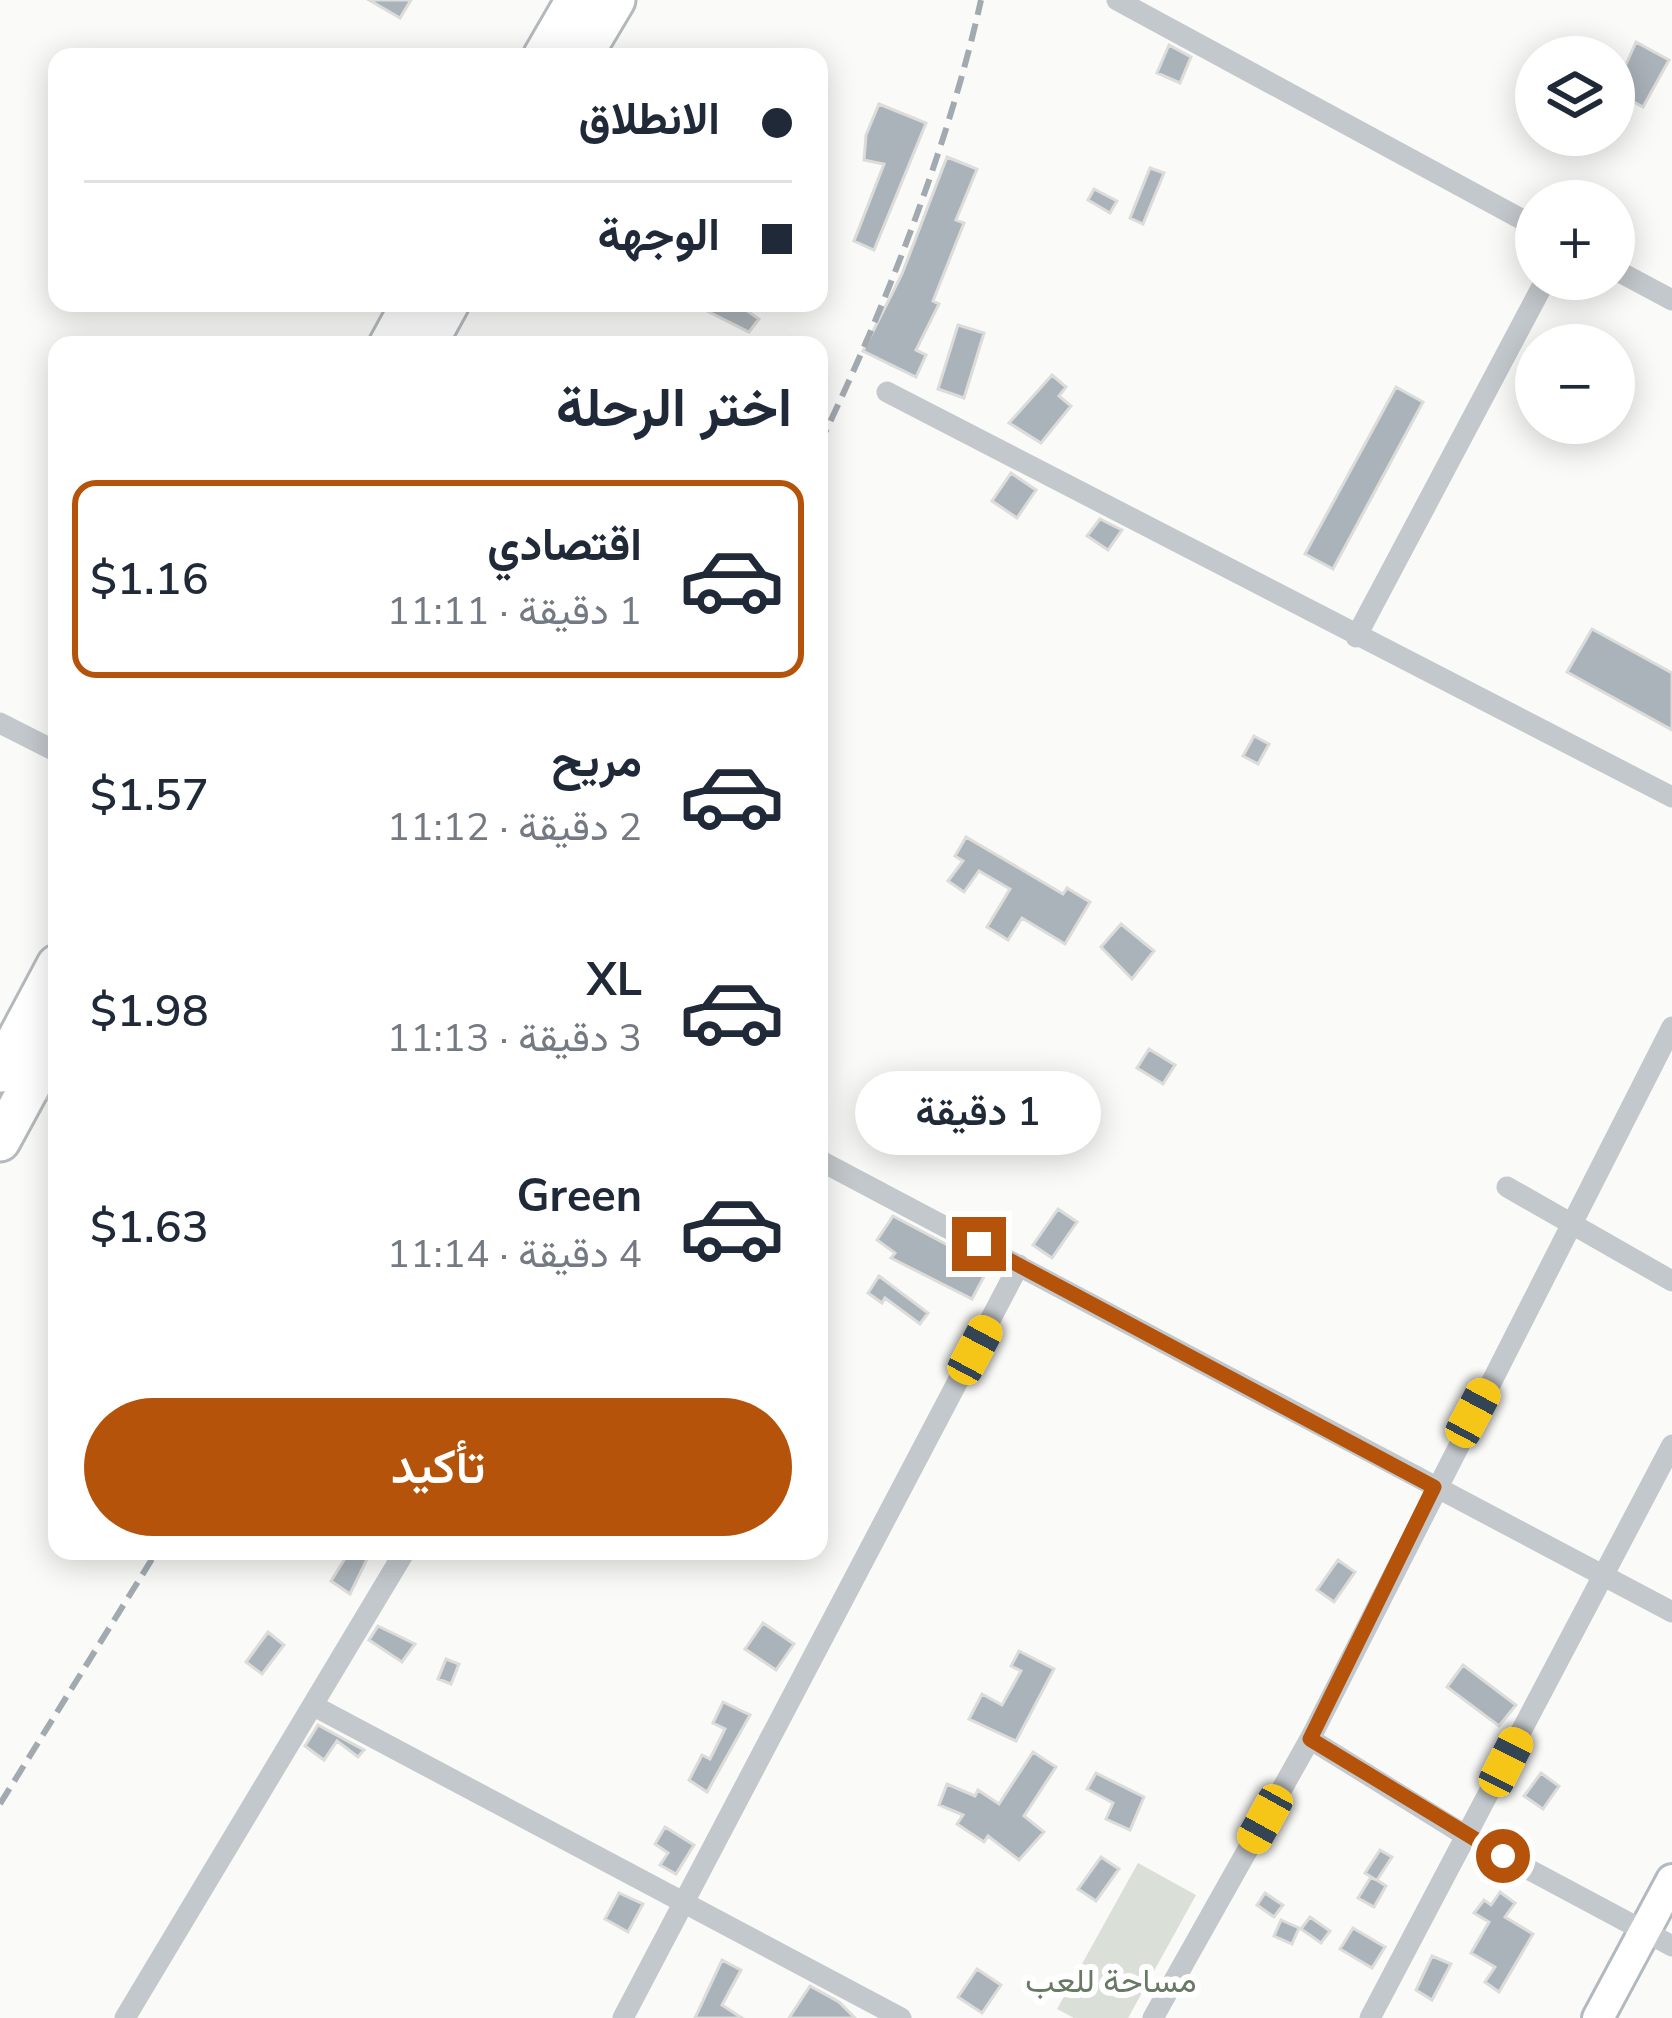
<!DOCTYPE html>
<html lang="ar">
<head>
<meta charset="utf-8">
<style>
  :root { --surface:#fff; --page:#f2f2f3; --text:#1f2937; --muted:#747a83; --line:#e0e1e3; --accent:#b45309 }
  body { margin:0; font-family:"Nunito Sans",Vazirmatn,sans-serif; background:var(--page); color:var(--text); direction:rtl; height:100vh; display:flex; flex-direction:column; font-size:45px; white-space:nowrap }
  * { box-sizing:border-box; margin:0 }
  p { font-size:39px; color:var(--muted) }
  .icon { flex:none; width:66px; height:66px; fill:none; stroke:currentColor; stroke-width:2; stroke-linecap:round; stroke-linejoin:round }
  .map { position:relative; flex:1; overflow:hidden; direction:ltr }
  .sheet { position:absolute; left:48px; top:336px; width:780px; height:1224px; display:flex; flex-direction:column; background:var(--surface); border-radius:24px; box-shadow:0 6px 30px #0003; direction:rtl }
  .sheet>* { flex:none }
  .banner { position:absolute; left:48px; top:48px; width:780px; height:264px; border-radius:24px; box-shadow:0 6px 30px #0003; direction:rtl; display:grid; align-content:center; height:264px; padding:0 36px; background:var(--surface) }
  .fabs { position:absolute; left:1515px; top:36px; display:grid; gap:24px }
  .fabs a { display:grid; place-items:center; width:120px; height:120px; border-radius:50%; background:var(--surface); box-shadow:0 6px 30px #0003; font-size:60px }
  .end { position:absolute; width:54px; height:54px; margin:-27px; border:15px solid #b45309; background:#fff; box-shadow:0 0 0 6px #fff }
  .from { border-radius:50% }
  .bubble { position:absolute; height:84px; border-radius:42px; background:var(--surface); box-shadow:0 6px 30px #0003; font-size:39px; font-weight:600; line-height:84px; text-align:center; direction:rtl }
  .car { position:absolute; width:36px; height:72px; margin:-36px -18px; border-radius:15px; box-shadow:0 0 9px 3px #0007; background:linear-gradient(#f5c518 24%,#345 0 40%,#f5c518 0 76%,#345 0 86%,#f5c518 0) }
  .banner b { display:flex; align-items:center; gap:42px; height:114px; font-size:45px }
  .banner b+b { border-top:3px solid var(--line) }
  .banner i { width:30px; height:30px; background:var(--text) }
  ul { padding:0; list-style:none }
  li { display:flex; align-items:center; gap:36px; height:198px; margin:0 24px 18px; padding:0 12px; border:6px solid transparent; border-radius:24px }
  li div { flex:1 }
  li b { display:block; font-size:45px }
  li em { font-style:normal; font-weight:600 }
  li.current { border-color:var(--accent) }
  li>.icon { width:108px; height:108px; stroke-width:1.5 }
  h2 { padding:0 36px; font-size:54px; line-height:144px }
  .button { display:flex; gap:24px; margin-top:auto; padding:24px 36px }
  .button a { flex:1; height:138px; border-radius:72px; background:var(--accent); color:#fff; font-size:48px; font-weight:600; line-height:138px; text-align:center }
  .map>svg:first-child { display:block }
</style>
</head>
<body>
<div class="map">
<svg width="1672" height="2018" viewBox="0 0 1672 2018">
  <rect width="100%" height="100%" fill="#fafaf8"/>
  <path fill="#dadfd7" d="M1138,1863l58,32 -68,123h-54l-17,-9z"/>
  <path fill="#aab3b9" stroke="#dcdcda" stroke-width="3" d="M369,0h42l-11,18z
    M1636,42l33,18 -26,47 -29,-16z
    M1169,45l22,12 -11,26 -23,-10z
    M879,104l47,19 -52,127 -20,-9 30,-77 -20,-4 2,-25z
    M947,157l30,12 -21,51 8,3 -31,78 6,3 -23,46 10,5 -10,22 -53,-26 39,-77z
    M1150,168l14,5 -21,51 -13,-6z
    M1094,189l23,12 -7,12 -22,-13z
    M691,303h45l23,16 -10,13z
    M958,325l26,8 -20,65 -26,-9z
    M1052,375l14,12 -7,9 12,10 -30,37 -32,-20z
    M1396,387l27,15 -90,167 -28,-15z
    M1011,473l25,17 -19,28 -25,-17z
    M1100,519l22,11 -14,20 -21,-14z
    M1592,629l80,44v57l-105,-58z
    M1254,736l15,8 -11,20 -15,-8z
    M966,837l97,57 4,-6 23,14 -25,42 -43,-26 -14,22 -21,-13 23,-38 -31,-18 -15,21 -16,-11 15,-20 -8,-5z
    M1121,924l33,27 -22,28 -31,-32z
    M1149,1049l26,16 -12,19 -26,-16z
    M1058,1209l19,13 -25,36 -19,-13z
    M893,1216l96,51 -17,32 -81,-41 4,-5 -18,-13z
    M879,1276l49,37 -8,11 -35,-26 -3,5 -14,-10z
    M330,1551h41l-21,43 -19,-13 13,-21z
    M1338,1560l17,12 -21,30 -17,-12z
    M763,1623l31,21 -18,26 -31,-21z
    M378,1626l37,18 -13,18 -33,-22z
    M268,1632l16,13 -22,29 -16,-12z
    M1019,1651l35,18 -38,72 -47,-22 13,-25 20,11 19,-34 -10,-5z
    M446,1659l13,5 -8,20 -13,-5z
    M1463,1665l53,40 -17,21 -52,-39z
    M723,1702l27,13 -43,77 -18,-12 13,-25 8,4 15,-30 -12,-6z
    M318,1725l46,25 -6,7 -21,-16 -13,19 -19,-14z
    M1033,1752l23,15 -32,49 20,16 -25,28 -31,-24 -4,6 -27,-18 6,-9 -24,-10 8,-21 28,12 3,-6 21,14z
    M1096,1773l48,24 -14,33 -24,-11 7,-16 -26,-14z
    M1541,1773l18,13 -16,23 -19,-13z
    M665,1827l29,18 -18,29 -16,-9 8,-12 -13,-9z
    M1380,1850l12,7 -15,23 9,6 -12,21 -16,-9 13,-21 5,3 -11,-7z
    M1101,1857l18,12 -23,32 -18,-12z
    M1500,1892l15,11 -10,14 28,17 -34,58 -14,-10 10,-15 -24,-14 18,-31 -15,-9 10,-13 7,5z
    M619,1893l24,11 -15,28 -23,-13z
    M1265,1893l18,12 -9,12 -17,-12z
    M1310,1917l20,14 -9,12 -20,-14z
    M1281,1920l18,8 -7,16 -18,-8z
    M1353,1928l32,19 -13,21 -32,-19z
    M1432,1956l19,8 -19,36 -16,-10z
    M722,1960l19,10 -19,35 20,13h-47z
    M977,1969l24,16 -19,28 -24,-16z
    M810,1986l29,16 16,16h-66z"/>
  <g fill="none" stroke-linecap="round" stroke-linejoin="round">
    <defs>
      <path id="secondary" d="M1598,2018l74,-138"/>
      <path id="highway" d="M543,57l33,-57
        M581,57l34,-57
        M389,345l23,-42
        M426,345l23,-42
        M0,1072l57,-107
        M0,1141l57,-105"/>
    </defs>
    <use href="#secondary" stroke="#b3babf" stroke-width="36"/>
    <use href="#highway" stroke="#b4b9bd" stroke-width="45"/>
    <path stroke="#c3c8cc" stroke-width="10" d="M38,1091l19,9"/>
    <path stroke="#c3c8cc" stroke-width="21" d="M1117,0l419,227
      M1614,269l58,31
      M887,392l785,405
      M1356,637l190,-358
      M0,723l57,29
      M819,1160l853,452
      M1507,1187l165,94
      M314,1706l587,312
      M1310,1739l158,98 204,109
      M125,2018l280,-467
      M623,2018l396,-753
      M1153,2018l157,-279 362,-712
      M1370,2018l302,-573"/>
    <use href="#secondary" stroke="#fff" stroke-width="30"/>
    <use href="#highway" stroke="#fff" stroke-width="39"/>
    <path stroke="#a2aab0" stroke-width="6" stroke-dasharray="18 9" stroke-linecap="butt" d="M819,445c65,-134 130,-300 162,-445
      M0,1804l157,-253"/>
  </g>
  <g fill="none" stroke-linecap="round" stroke-linejoin="round">
    <path stroke="#b45309" stroke-width="15" d="M979,1244l455,243 -124,252 193,117"/>
  </g>
  <g text-anchor="middle" dominant-baseline="central" stroke-width="12" stroke-linejoin="round" paint-order="stroke">
    <g font-size="33" fill="#687a64" stroke="#fff">
      <text x="1111" y="1981">مساحة للعب</text>
    </g>
  </g>
</svg>
<div class="fabs">
<a><svg class="icon" aria-label="layers" viewBox="0 0 24 24"><path d="M12 4l9 5-9 5-9-5zM3 14l9 5 9-5"/></svg></a>
<a>+</a>
<a>−</a>
</div>
<i class="end from" style="left:1503px;top:1856px"></i>
<i class="end" style="left:979px;top:1244px"></i>
<div class="bubble" style="left:855px;top:1071px;width:246px">1 دقيقة</div>
<i class="car" style="left:975px;top:1350px;rotate:28deg"></i>
<i class="car" style="left:1473px;top:1413px;rotate:28deg"></i>
<i class="car" style="left:1506px;top:1762px;rotate:27deg"></i>
<i class="car" style="left:1265px;top:1819px;rotate:209deg"></i>
<div class="banner">
<b><i class="from"></i>الانطلاق</b>
<b><i></i>الوجهة</b>
</div>
<section class="sheet">
<h2>اختر الرحلة</h2>
<ul>
<li class="current"><svg class="icon" aria-label="car" viewBox="0 0 24 24"><path d="M5 17H2v-5l4-1 3-4h7l3 4 3 1v5h-3M9 17h6M6 11h13"/><circle cx="7" cy="17" r="2"/><circle cx="17" cy="17" r="2"/></svg><div><b>اقتصادي</b><p>1 دقيقة · 11:11</p></div><em>$1.16</em></li>
<li><svg class="icon" aria-label="car" viewBox="0 0 24 24"><path d="M5 17H2v-5l4-1 3-4h7l3 4 3 1v5h-3M9 17h6M6 11h13"/><circle cx="7" cy="17" r="2"/><circle cx="17" cy="17" r="2"/></svg><div><b>مريح</b><p>2 دقيقة · 11:12</p></div><em>$1.57</em></li>
<li><svg class="icon" aria-label="car" viewBox="0 0 24 24"><path d="M5 17H2v-5l4-1 3-4h7l3 4 3 1v5h-3M9 17h6M6 11h13"/><circle cx="7" cy="17" r="2"/><circle cx="17" cy="17" r="2"/></svg><div><b>XL</b><p>3 دقيقة · 11:13</p></div><em>$1.98</em></li>
<li><svg class="icon" aria-label="car" viewBox="0 0 24 24"><path d="M5 17H2v-5l4-1 3-4h7l3 4 3 1v5h-3M9 17h6M6 11h13"/><circle cx="7" cy="17" r="2"/><circle cx="17" cy="17" r="2"/></svg><div><b>Green</b><p>4 دقيقة · 11:14</p></div><em>$1.63</em></li>
</ul>
<div class="button"><a>تأكيد</a></div>
</section>
</div>
</body>
</html>
